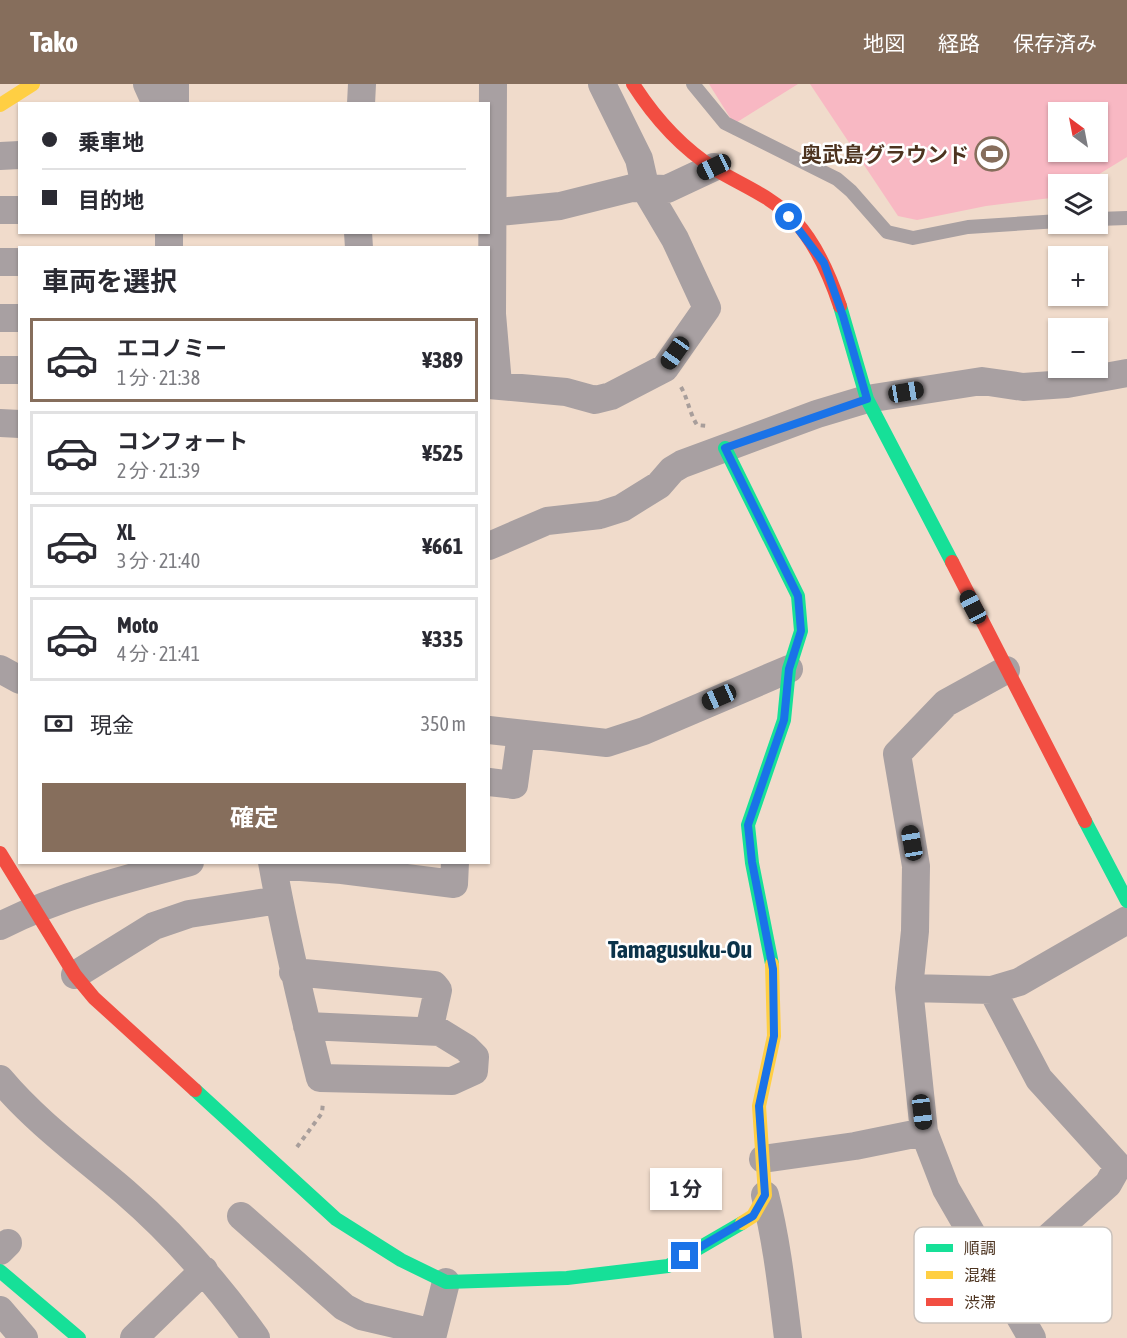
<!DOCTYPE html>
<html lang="ja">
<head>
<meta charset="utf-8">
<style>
  :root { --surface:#fff; --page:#f2f2f3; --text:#2b2b33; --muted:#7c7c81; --line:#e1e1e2; --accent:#866e5c }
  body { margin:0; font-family:"Asap Condensed","Noto Sans JP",sans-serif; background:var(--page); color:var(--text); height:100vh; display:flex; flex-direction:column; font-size:22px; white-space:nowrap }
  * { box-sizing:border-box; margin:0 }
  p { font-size:20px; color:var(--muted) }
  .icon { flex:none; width:33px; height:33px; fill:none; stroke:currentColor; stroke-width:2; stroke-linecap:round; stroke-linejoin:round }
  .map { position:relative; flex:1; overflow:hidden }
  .panel { position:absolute; left:18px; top:162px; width:472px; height:618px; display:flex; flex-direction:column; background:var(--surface); border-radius:0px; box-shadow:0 2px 4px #0004 }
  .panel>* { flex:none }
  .banner { position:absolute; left:18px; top:18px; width:472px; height:132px; border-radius:0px; box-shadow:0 2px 4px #0004; display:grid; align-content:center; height:132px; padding:0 24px; background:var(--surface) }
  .needle { width:39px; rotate:328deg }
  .fabs { position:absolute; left:1048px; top:18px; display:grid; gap:12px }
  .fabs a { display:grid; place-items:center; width:60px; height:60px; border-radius:0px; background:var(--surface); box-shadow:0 2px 4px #0004; font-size:30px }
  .end { position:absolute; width:27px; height:27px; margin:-14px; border:8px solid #1a73e8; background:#fff; box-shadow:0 0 0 3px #fff }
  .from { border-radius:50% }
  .bubble { position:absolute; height:42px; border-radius:0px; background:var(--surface); box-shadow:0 2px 4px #0004; font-size:20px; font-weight:700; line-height:42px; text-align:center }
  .car { position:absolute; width:18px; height:36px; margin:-18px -9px; border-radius:8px; box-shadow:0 0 4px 2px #0007; background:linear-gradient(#222 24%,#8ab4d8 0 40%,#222 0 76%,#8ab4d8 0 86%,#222 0) }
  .banner b { display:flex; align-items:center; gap:21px; height:57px; font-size:22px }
  .banner b+b { border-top:2px solid var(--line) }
  .banner i { width:15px; height:15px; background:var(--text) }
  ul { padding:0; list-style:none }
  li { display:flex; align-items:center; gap:18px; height:84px; margin:0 12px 9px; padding:0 12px; border:3px solid var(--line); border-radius:0px }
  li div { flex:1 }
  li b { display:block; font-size:22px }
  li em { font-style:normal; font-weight:700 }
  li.on { border-color:var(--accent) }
  li>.icon { width:54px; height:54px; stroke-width:1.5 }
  h2 { padding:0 24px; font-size:27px; line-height:72px }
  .pay { display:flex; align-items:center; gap:15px; height:66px; padding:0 24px; font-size:22px }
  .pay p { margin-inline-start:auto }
  .primary-button { display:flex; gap:12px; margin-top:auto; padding:12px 24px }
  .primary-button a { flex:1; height:69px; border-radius:0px; background:var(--accent); color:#fff; font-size:24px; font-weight:700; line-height:69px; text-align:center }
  header { display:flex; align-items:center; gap:36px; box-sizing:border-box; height:84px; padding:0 30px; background:var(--accent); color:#fff }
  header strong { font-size:28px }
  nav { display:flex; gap:33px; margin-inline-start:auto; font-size:21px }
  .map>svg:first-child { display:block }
</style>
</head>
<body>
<header>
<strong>Tako</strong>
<nav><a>地図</a><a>経路</a><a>保存済み</a></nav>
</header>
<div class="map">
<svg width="1127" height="1254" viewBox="0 0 1127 1254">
  <rect width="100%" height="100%" fill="#f0dbcb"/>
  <path fill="#f8b8c3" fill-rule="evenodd" d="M709,0h89l-64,40z
    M810,0h317v73l-44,27h-24v13l-73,9 -69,14 -19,-4zM1059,28h39v40h-39z"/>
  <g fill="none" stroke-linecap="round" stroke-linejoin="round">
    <path stroke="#a89e9b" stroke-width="4" stroke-dasharray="4.5 4.5" stroke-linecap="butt" d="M681,303c7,12 8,25 16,38l10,1
      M297,1063l25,-34 1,-11"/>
    <path stroke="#a8a0a2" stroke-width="14" d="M693,0l32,39 112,56 14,12 36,41 26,6 55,-11 91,-6
      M1098,135l29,-1"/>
    <path stroke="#a8a0a2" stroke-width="28" d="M147,0l9,20
      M493,0l-1,230 6,70
      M175,20v-20
      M361,20l1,-20
      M0,72l20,-1
      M0,126h20
      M489,129l71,-7 72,-18 35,1 47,-22
      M358,148l1,16
      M169,164v-16
      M0,178h20
      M0,234h20
      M0,286h20
      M489,301l77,7 29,8 16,-4 54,-28 42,-60 -32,-69 -29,-49 -7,-31 -37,-75
      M0,339l20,1
      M489,462l58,-25 53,-6 22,-7 37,-23 13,-15 10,-6 135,-50 50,-15 115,-18 41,6 44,-3 60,-11
      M0,585l20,11
      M1006,586l-60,33 -49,51 19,112 -1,65 -6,57 15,144 22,57 86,149
      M489,646l118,13 37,-12 145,-62
      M489,698l25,3 7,-51
      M272,778c13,73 30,144 48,216l132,3 22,-10 1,-14 -9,-9 -26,-16 -133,-6
      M273,781l69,5 112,14 1,-22
      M0,842c59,-30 125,-47 190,-64
      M293,888l141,13 4,5 -9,41
      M75,891l79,-49 35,-12 90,-14
      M909,904l83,2 27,-8 108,-62
      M992,906l47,89 79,87 -10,18 -108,97
      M0,995c37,44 82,76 125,113 50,43 93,93 131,146
      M763,1075l92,-13 69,-14
      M765,1111c12,47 17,95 23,143
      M241,1132l103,91 17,9 72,17
      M0,1167l8,-8
      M0,1226l24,28
      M134,1254l70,-68
      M432,1254l14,-56"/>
    <path stroke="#16e098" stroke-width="14" d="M840,222l27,93 85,163
      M725,364l73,148 3,35 -12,38 -5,51 -36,105 4,38 20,101
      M1085,737l42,80
      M195,1006l141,129 65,41 45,22 121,-4 101,-12 74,-43
      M0,1187l79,67"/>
    <path stroke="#ffcf43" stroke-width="14" d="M0,21l33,-21
      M742,1139l11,-7 12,-21 -6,-89 15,-70 -2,-72"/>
    <path stroke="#f24e42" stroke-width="14" d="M633,0c21,33 49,64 82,85 28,17 58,28 80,52 22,24 35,55 45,85
      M952,478l133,259
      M0,769l75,122 19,23 101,92"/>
  </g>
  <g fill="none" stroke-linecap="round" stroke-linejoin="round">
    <path stroke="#1a73e8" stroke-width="8" d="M685,1172l68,-40 12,-21 -6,-89 15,-70 -1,-67 -21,-107 -4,-37 36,-105 5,-51 12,-38 -3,-35 -73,-148 142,-49 -24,-83 -19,-53 -35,-46"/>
  </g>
  <defs>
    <symbol id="stadium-ring" viewBox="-11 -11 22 22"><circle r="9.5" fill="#fff" stroke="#866e5c" stroke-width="1.5"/><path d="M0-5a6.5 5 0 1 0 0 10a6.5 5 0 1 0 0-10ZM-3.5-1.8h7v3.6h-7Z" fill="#866e5c"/></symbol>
  </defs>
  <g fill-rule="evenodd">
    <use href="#stadium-ring" x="973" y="51" width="38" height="38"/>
  </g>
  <g text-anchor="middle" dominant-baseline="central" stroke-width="5" stroke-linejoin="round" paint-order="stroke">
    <g font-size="21" font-weight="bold" fill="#4d3420" stroke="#fff" text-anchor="end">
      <text x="969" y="70">奥武島グラウンド</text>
    </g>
    <g font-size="24" font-weight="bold" fill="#0b334a" stroke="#fff">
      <text x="680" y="865">Tamagusuku-Ou</text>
    </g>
  </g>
  <rect x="914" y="1143" width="198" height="96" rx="9" fill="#fff" stroke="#cac2bc" stroke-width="1.5"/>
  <rect x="926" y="1160" width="27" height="8" fill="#16e098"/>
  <rect x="926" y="1187" width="27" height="8" fill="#ffcf43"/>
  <rect x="926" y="1214" width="27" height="8" fill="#f24e42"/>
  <g font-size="16" fill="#4d3420">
    <text x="964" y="1170">順調</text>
    <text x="964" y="1197">混雑</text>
    <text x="964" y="1224">渋滞</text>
  </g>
</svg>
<div class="fabs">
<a><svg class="needle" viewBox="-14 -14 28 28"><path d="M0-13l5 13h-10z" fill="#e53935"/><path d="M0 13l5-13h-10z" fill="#7c7c81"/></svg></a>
<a><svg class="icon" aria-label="layers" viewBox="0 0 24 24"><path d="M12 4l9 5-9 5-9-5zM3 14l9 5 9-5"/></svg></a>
<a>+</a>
<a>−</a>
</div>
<i class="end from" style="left:789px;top:133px"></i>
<i class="end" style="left:685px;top:1172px"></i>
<div class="bubble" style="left:650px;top:1084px;width:72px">1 分</div>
<i class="car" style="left:714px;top:83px;rotate:245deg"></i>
<i class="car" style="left:675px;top:269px;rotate:215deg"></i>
<i class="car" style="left:906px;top:308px;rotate:80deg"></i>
<i class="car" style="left:973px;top:523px;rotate:332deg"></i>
<i class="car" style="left:719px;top:613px;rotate:246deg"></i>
<i class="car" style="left:912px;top:759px;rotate:350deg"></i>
<i class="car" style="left:922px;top:1028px;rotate:173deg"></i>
<div class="banner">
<b><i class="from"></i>乗車地</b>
<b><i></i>目的地</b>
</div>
<section class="panel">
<h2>車両を選択</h2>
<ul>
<li class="on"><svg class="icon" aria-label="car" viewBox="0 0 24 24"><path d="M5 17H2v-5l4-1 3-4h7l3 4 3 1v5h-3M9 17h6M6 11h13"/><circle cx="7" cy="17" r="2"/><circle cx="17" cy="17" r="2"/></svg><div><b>エコノミー</b><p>1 分 · 21:38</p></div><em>¥389</em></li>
<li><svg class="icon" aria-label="car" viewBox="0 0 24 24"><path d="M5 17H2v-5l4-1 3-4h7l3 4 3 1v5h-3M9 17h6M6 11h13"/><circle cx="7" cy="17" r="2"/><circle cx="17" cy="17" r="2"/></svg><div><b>コンフォート</b><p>2 分 · 21:39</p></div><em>¥525</em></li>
<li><svg class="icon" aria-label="car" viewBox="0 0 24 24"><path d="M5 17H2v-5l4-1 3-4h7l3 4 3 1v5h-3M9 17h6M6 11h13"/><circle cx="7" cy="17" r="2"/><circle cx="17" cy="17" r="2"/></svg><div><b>XL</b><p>3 分 · 21:40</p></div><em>¥661</em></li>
<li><svg class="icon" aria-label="car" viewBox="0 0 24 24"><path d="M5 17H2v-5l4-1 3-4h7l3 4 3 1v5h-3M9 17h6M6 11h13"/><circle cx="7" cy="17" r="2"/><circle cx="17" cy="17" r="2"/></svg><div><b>Moto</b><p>4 分 · 21:41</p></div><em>¥335</em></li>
</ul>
<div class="pay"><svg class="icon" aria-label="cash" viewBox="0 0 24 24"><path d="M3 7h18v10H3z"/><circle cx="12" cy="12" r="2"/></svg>現金<p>350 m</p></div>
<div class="primary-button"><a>確定</a></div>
</section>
</div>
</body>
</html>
